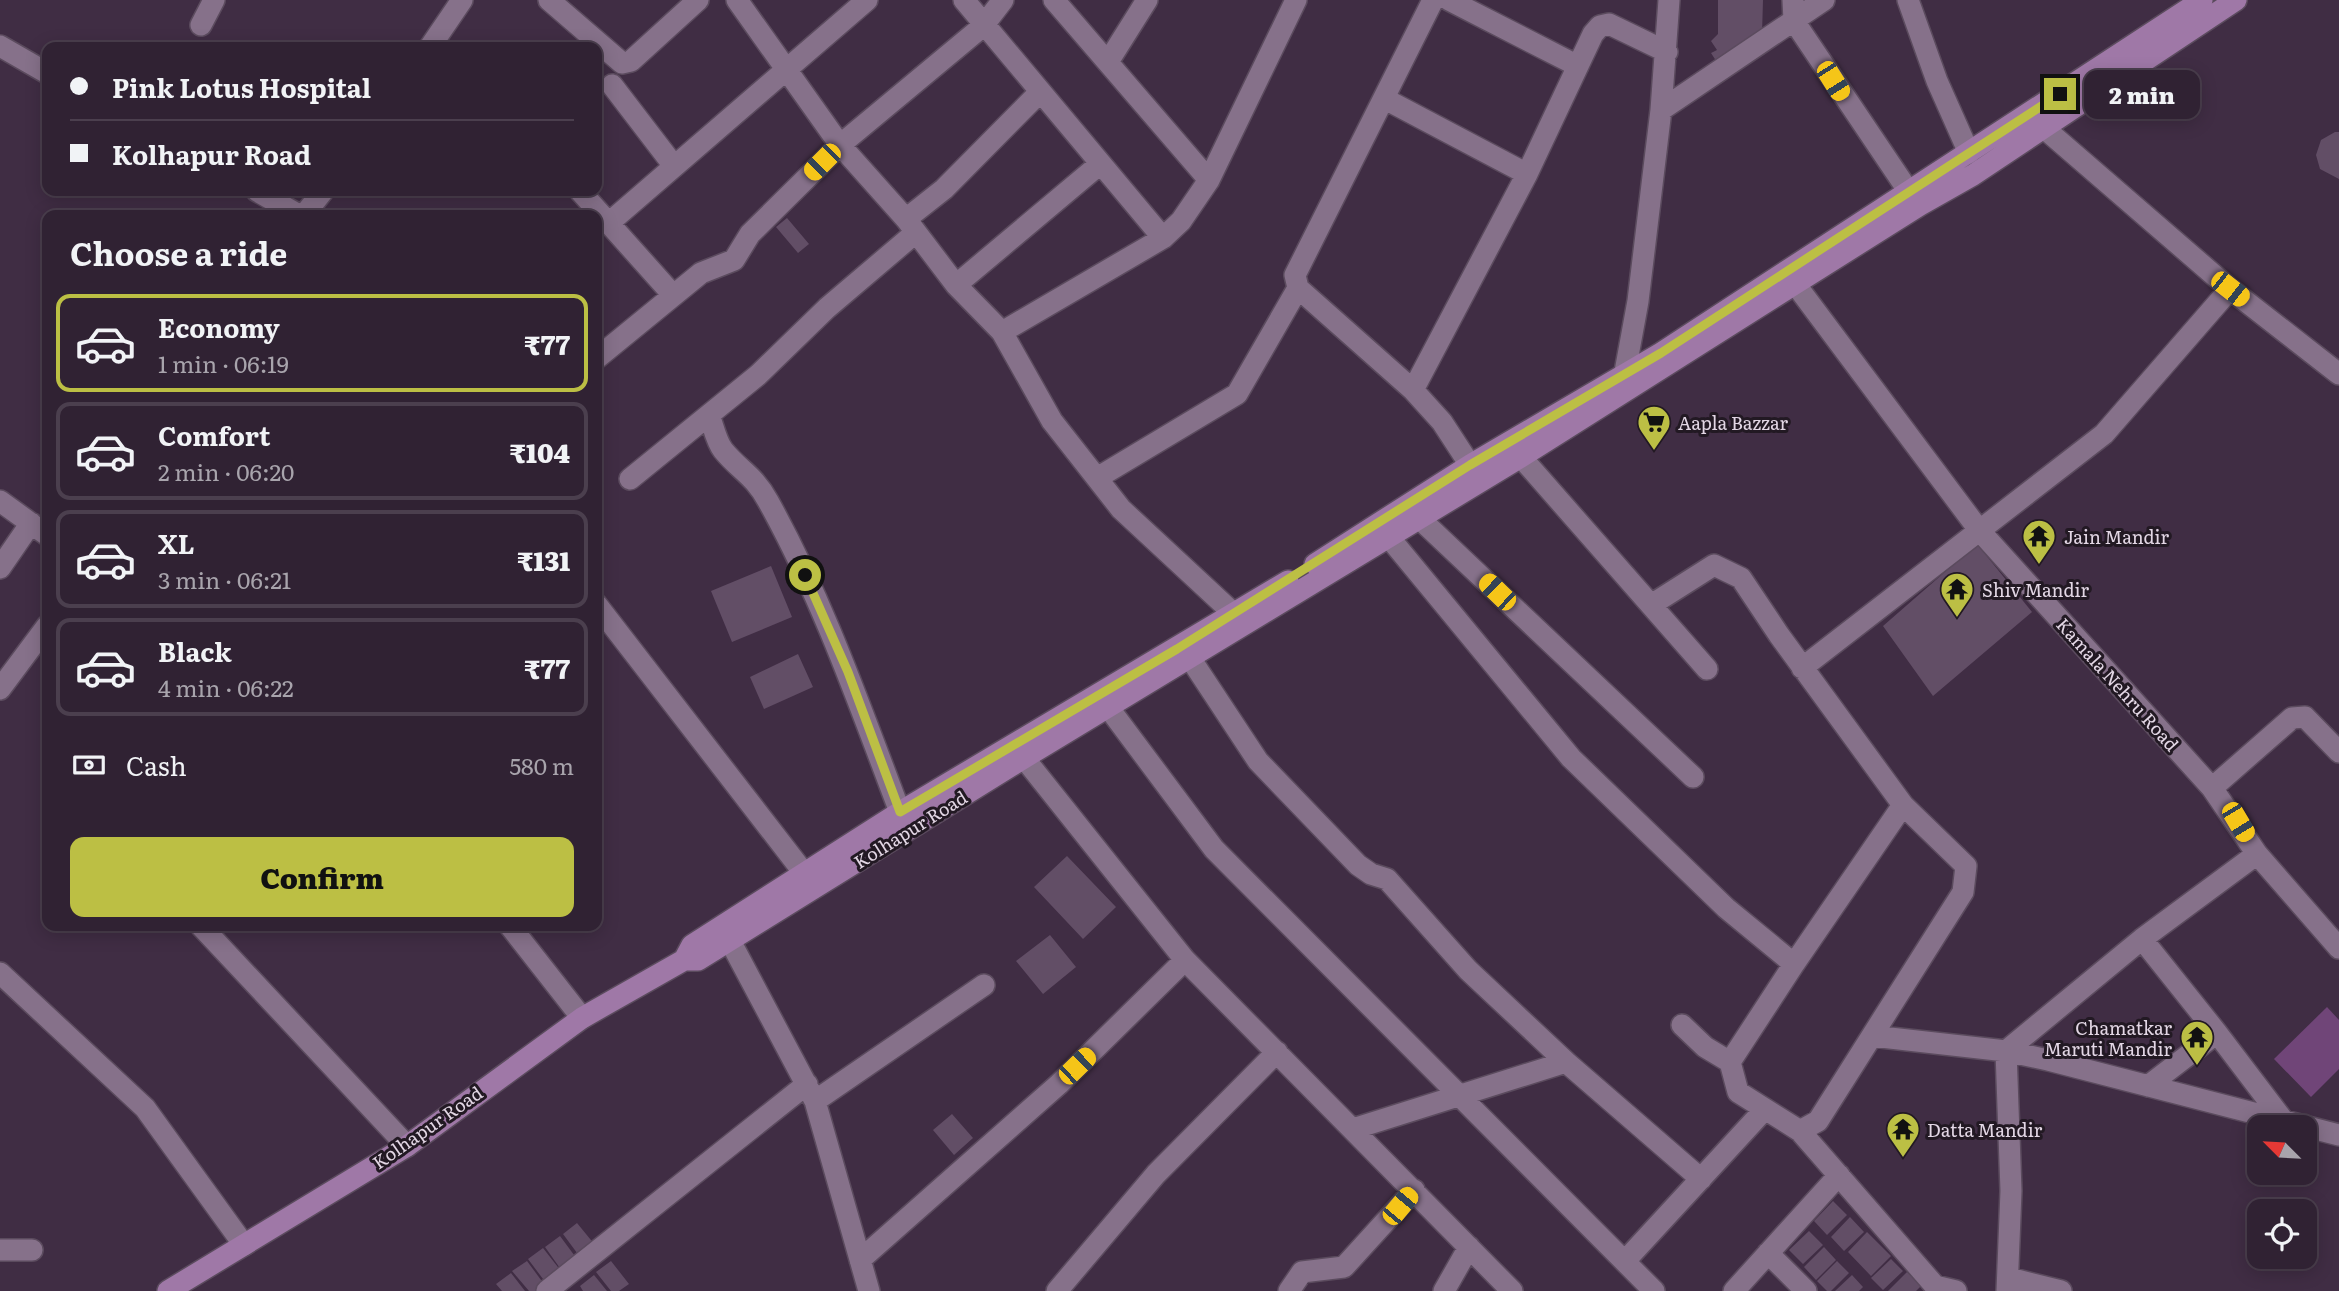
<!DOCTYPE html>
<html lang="en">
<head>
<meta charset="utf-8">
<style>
  :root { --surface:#302233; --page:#382a3b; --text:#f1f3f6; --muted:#a8a4ac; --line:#4b3f4e; --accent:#bcbf44 }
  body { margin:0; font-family:Literata,serif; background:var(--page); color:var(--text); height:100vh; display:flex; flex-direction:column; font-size:26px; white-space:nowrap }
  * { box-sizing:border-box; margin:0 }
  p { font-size:23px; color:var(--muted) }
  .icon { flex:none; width:38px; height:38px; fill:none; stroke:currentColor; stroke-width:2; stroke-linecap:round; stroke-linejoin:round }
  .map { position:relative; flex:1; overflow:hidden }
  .sheet { position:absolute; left:42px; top:210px; width:560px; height:721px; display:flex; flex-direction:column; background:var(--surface); border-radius:14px; box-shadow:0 4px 18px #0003,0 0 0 2px var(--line) }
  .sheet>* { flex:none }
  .guide { position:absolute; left:42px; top:42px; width:560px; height:154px; border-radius:14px; box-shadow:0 4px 18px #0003,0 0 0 2px var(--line); display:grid; align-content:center; height:154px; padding:0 28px; background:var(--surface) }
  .needle { width:46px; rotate:294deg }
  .tools { position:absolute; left:2247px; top:1115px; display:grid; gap:14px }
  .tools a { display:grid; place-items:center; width:70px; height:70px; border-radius:14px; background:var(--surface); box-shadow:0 4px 18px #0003,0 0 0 2px var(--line); font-size:35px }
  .end { position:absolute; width:32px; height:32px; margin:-16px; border:9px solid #bcbf44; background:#111; box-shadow:0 0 0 4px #111 }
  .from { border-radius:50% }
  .bubble { position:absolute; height:49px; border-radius:14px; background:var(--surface); box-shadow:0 4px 18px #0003,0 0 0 2px var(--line); font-size:23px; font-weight:800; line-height:49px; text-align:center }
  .car { position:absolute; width:21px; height:42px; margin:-21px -10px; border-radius:9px; box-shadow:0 0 5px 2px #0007; background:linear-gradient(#f5c518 24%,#345 0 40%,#f5c518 0 76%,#345 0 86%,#f5c518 0) }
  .guide b { display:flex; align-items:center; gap:24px; height:66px; font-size:26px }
  .guide b+b { border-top:2px solid var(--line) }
  .guide i { width:18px; height:18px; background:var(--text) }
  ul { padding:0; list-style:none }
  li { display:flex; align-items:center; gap:21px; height:98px; margin:0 14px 10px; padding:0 14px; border:4px solid var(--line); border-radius:14px }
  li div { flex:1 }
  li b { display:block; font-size:26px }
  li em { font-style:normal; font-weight:800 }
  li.active { border-color:var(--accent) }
  li>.icon { width:63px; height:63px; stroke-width:1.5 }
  h2 { padding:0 28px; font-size:32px; line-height:84px }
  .pay { display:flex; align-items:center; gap:18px; height:77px; padding:0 28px; font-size:26px }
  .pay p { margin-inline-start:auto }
  .action { display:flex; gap:14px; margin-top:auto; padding:14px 28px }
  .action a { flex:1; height:80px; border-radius:14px; background:var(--accent); color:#111; font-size:28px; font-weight:800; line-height:80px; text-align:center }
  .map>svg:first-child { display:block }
</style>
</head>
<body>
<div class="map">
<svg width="2339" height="1291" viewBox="0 0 2339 1291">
  <rect width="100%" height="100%" fill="#402d44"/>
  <path fill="#704578" d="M2327,1007l12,13v49l-28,28 -37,-38z"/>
  <path fill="#624e66" d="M1718,0h45l-1,34 -42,33 -9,-14 6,-3 -6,-9 7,-7z
    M2335,132h4v47l-19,-10 -4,-14 5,-15z
    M787,218l22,26 -11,9 -22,-26z
    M1977,544l55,68 -99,84 -50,-70z
    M771,566l21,51 -60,25 -21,-51z
    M798,654l15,33 -49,22 -14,-32z
    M1067,856l49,51 -33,32 -49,-52z
    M1050,935l26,32 -33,27 -27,-33z
    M952,1114l21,24 -19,17 -21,-25z
    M1833,1201l14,14 -20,20 -13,-14z
    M1850,1217l14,15 -20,19 -13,-14z
    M577,1223l18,22 -15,12 -17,-23z
    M1809,1231l14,14 -20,19 -14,-14z
    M1867,1232l24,24 -20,20 -23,-24z
    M560,1236l17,23 -15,12 -17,-24z
    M1824,1247l12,13 -20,20 -12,-13z
    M543,1248l18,23 -15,12 -18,-24z
    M1891,1259l12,12 -20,19 -12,-12z
    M527,1261l17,23 -9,7h-6l-17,-20z
    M611,1261l18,23 -10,7h-8l-15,-19z
    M1837,1261l12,12 -18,18h-4l-10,-10z
    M1907,1272l14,14 -5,5h-28z
    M511,1273l14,18h-23l-6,-7z
    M594,1275l13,16h-24l-3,-5z
    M1852,1275l11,12 -4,4h-24z"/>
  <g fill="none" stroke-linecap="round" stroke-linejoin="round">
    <defs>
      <path id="minor" d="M549,0l73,63 9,-2 67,-61
        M737,0l103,145 66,74 50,66 46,47 50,89 69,88 112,104
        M964,0l199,238
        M1054,0l155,180
        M1433,0l-138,275 3,13 115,102 29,32 28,43 12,11
        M1449,0l129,66
        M1793,0l1,21 115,171
        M1908,0l29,81 32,72
        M201,25l13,-25
        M0,46l47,27
        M430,47l32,-47
        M1108,62l39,-62
        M612,85l62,81
        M1385,99l142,75
        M1661,110l163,-110
        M2044,128l186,161 109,85
        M257,191l42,24
        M580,191l93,104
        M304,215l19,-24
        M906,219l38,-30 96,-97
        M610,222l257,-222
        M956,285l144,-121
        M1796,285l183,245 233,258 45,66 82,94
        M1002,332l161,-94 18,-17 28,-41 87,-180
        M597,358l104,-85 33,-13 16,-26 90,-89 143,-119 20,-26
        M1625,372l13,-71 23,-191 8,-110
        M1413,390l114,-216 66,-140 7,-8 9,-2 58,28
        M709,415c4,10 7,26 14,35 16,20 31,25 45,51 55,99 92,206 132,311
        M1521,457l186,212
        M1097,478l140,-84 61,-106
        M630,479l128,-104 69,-67 87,-74
        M0,501l47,34
        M1419,518l274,259
        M1388,536l183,222 155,150 68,56 -64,98 8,30 62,39 18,-10 145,-229 3,-26 -63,-61 -109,159
        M0,568l31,-45
        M597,605l217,281
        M1651,605l63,-40 27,13 38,57 124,170
        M1190,658l68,103 100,104 13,9 16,5 81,91 98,92 135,117
        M1802,668l302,-234 126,-145
        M0,689l47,-63
        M1108,707l106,142 440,442
        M1024,758l161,202 327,331
        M2212,788l80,-70 13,-1 34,35
        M201,926l206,220
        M510,926l72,92
        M729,939l86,162 54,190
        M2142,939l75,94 -69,53
        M0,973l145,135 99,137
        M1682,1025l23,22 25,15
        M2217,1033l66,87
        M1872,1036l134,15 42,9 291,75
        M815,1101l169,-116
        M1353,1129l213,-67
        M1800,1131l135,155 21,5
        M0,1250h32
        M1768,1253l38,38
        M860,1260l199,-176 126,-124
        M1625,1261l140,-152
        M2009,1278l52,13
        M547,1291l260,-207
        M1057,1291l99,-117 121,-122
        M1289,1291l13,-19 42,-5 70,-77
        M1444,1291l25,-44
        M1734,1291l105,-116
        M2007,1291l4,-100 -5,-140 136,-112 115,-85"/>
      <path id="major" d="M1315,564l155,-99 191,-112 541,-353
        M684,960l8,-15 208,-133 388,-231
        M168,1291l239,-145 175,-128 102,-58h14l326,-202 497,-301 399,-252 53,-30 263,-175"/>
    </defs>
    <use href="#minor" stroke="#5b4b5e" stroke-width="24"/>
    <use href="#major" stroke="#5b4b5e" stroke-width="24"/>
    <use href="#minor" stroke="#86718a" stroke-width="21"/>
    <use href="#major" stroke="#9f78a7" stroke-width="21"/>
  </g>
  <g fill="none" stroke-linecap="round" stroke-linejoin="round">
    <path stroke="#bcbf44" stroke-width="9" d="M805,575l43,97 52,140 277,-163 293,-184 191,-112 399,-259"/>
  </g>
  <defs>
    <symbol id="supermarket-pin" viewBox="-11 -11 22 30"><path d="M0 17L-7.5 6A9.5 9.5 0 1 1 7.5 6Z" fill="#bcbf44" stroke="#221923"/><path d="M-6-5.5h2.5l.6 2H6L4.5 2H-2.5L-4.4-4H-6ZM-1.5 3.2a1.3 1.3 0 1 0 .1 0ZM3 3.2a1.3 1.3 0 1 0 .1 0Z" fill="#111"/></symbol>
    <symbol id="temple-pin" viewBox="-11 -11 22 30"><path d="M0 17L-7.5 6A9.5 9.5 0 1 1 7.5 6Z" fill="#bcbf44" stroke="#221923"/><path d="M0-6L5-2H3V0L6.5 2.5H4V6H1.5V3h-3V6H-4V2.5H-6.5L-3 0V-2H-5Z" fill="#111"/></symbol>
  </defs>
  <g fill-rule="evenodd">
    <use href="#supermarket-pin" x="1635" y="403" width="38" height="52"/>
    <use href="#temple-pin" x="2020" y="517" width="38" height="52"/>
    <use href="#temple-pin" x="1938" y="570" width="38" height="52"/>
    <use href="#temple-pin" x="2178" y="1018" width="38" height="52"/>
    <use href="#temple-pin" x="1884" y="1110" width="38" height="52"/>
  </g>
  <g text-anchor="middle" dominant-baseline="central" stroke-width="6" stroke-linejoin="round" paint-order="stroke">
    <g font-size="18" fill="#e3d7e5" stroke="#221923" text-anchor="start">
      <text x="1678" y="422">Aapla Bazzar</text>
      <text x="2064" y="536">Jain Mandir</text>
      <text x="1982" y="589">Shiv Mandir</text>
      <text x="2172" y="1027" text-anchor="end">Chamatkar<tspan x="2172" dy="21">Maruti Mandir</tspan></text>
      <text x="1927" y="1129">Datta Mandir</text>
    </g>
    <g font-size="18" fill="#e3d7e5" stroke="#221923">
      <text transform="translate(2118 684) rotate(48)">Kamala Nehru Road</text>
      <text transform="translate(910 829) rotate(-32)">Kolhapur Road</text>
      <text transform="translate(427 1127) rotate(-35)">Kolhapur Road</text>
    </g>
  </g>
</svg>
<div class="tools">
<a><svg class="needle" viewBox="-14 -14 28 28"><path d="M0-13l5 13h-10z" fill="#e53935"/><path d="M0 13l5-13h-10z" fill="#a8a4ac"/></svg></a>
<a><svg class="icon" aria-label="locate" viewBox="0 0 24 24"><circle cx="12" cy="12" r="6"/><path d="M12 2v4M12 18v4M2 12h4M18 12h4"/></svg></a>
</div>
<i class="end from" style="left:805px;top:575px"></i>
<i class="end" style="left:2060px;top:94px"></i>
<div class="bubble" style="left:2084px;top:70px;width:116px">2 min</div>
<i class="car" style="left:1833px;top:81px;rotate:148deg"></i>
<i class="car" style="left:822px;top:162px;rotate:225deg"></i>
<i class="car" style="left:2230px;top:289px;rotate:128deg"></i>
<i class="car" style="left:1497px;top:592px;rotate:314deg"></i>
<i class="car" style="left:2238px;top:822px;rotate:149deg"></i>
<i class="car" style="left:1077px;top:1066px;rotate:46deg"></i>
<i class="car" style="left:1400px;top:1206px;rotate:40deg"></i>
<div class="guide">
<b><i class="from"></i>Pink Lotus Hospital</b>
<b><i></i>Kolhapur Road</b>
</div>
<section class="sheet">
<h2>Choose a ride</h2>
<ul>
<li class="active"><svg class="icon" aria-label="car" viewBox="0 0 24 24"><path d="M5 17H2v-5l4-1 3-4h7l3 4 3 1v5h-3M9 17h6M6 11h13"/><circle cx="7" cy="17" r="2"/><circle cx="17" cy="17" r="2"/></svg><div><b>Economy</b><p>1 min · 06:19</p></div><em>₹77</em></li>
<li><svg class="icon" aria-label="car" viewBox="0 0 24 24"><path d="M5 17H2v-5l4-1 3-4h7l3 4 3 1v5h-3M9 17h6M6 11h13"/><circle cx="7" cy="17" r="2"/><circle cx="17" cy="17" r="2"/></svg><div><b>Comfort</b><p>2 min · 06:20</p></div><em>₹104</em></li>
<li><svg class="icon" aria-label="car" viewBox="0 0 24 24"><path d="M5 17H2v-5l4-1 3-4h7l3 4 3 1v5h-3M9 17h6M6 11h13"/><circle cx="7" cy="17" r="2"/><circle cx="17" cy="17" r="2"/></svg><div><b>XL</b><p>3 min · 06:21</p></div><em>₹131</em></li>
<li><svg class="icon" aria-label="car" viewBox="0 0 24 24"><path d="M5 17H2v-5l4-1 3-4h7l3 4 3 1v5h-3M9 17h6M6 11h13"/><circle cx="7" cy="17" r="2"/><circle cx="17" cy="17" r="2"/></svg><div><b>Black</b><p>4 min · 06:22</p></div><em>₹77</em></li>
</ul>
<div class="pay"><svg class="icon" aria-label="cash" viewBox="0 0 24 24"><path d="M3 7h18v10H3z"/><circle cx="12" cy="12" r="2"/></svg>Cash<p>580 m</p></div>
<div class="action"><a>Confirm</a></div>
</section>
</div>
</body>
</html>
